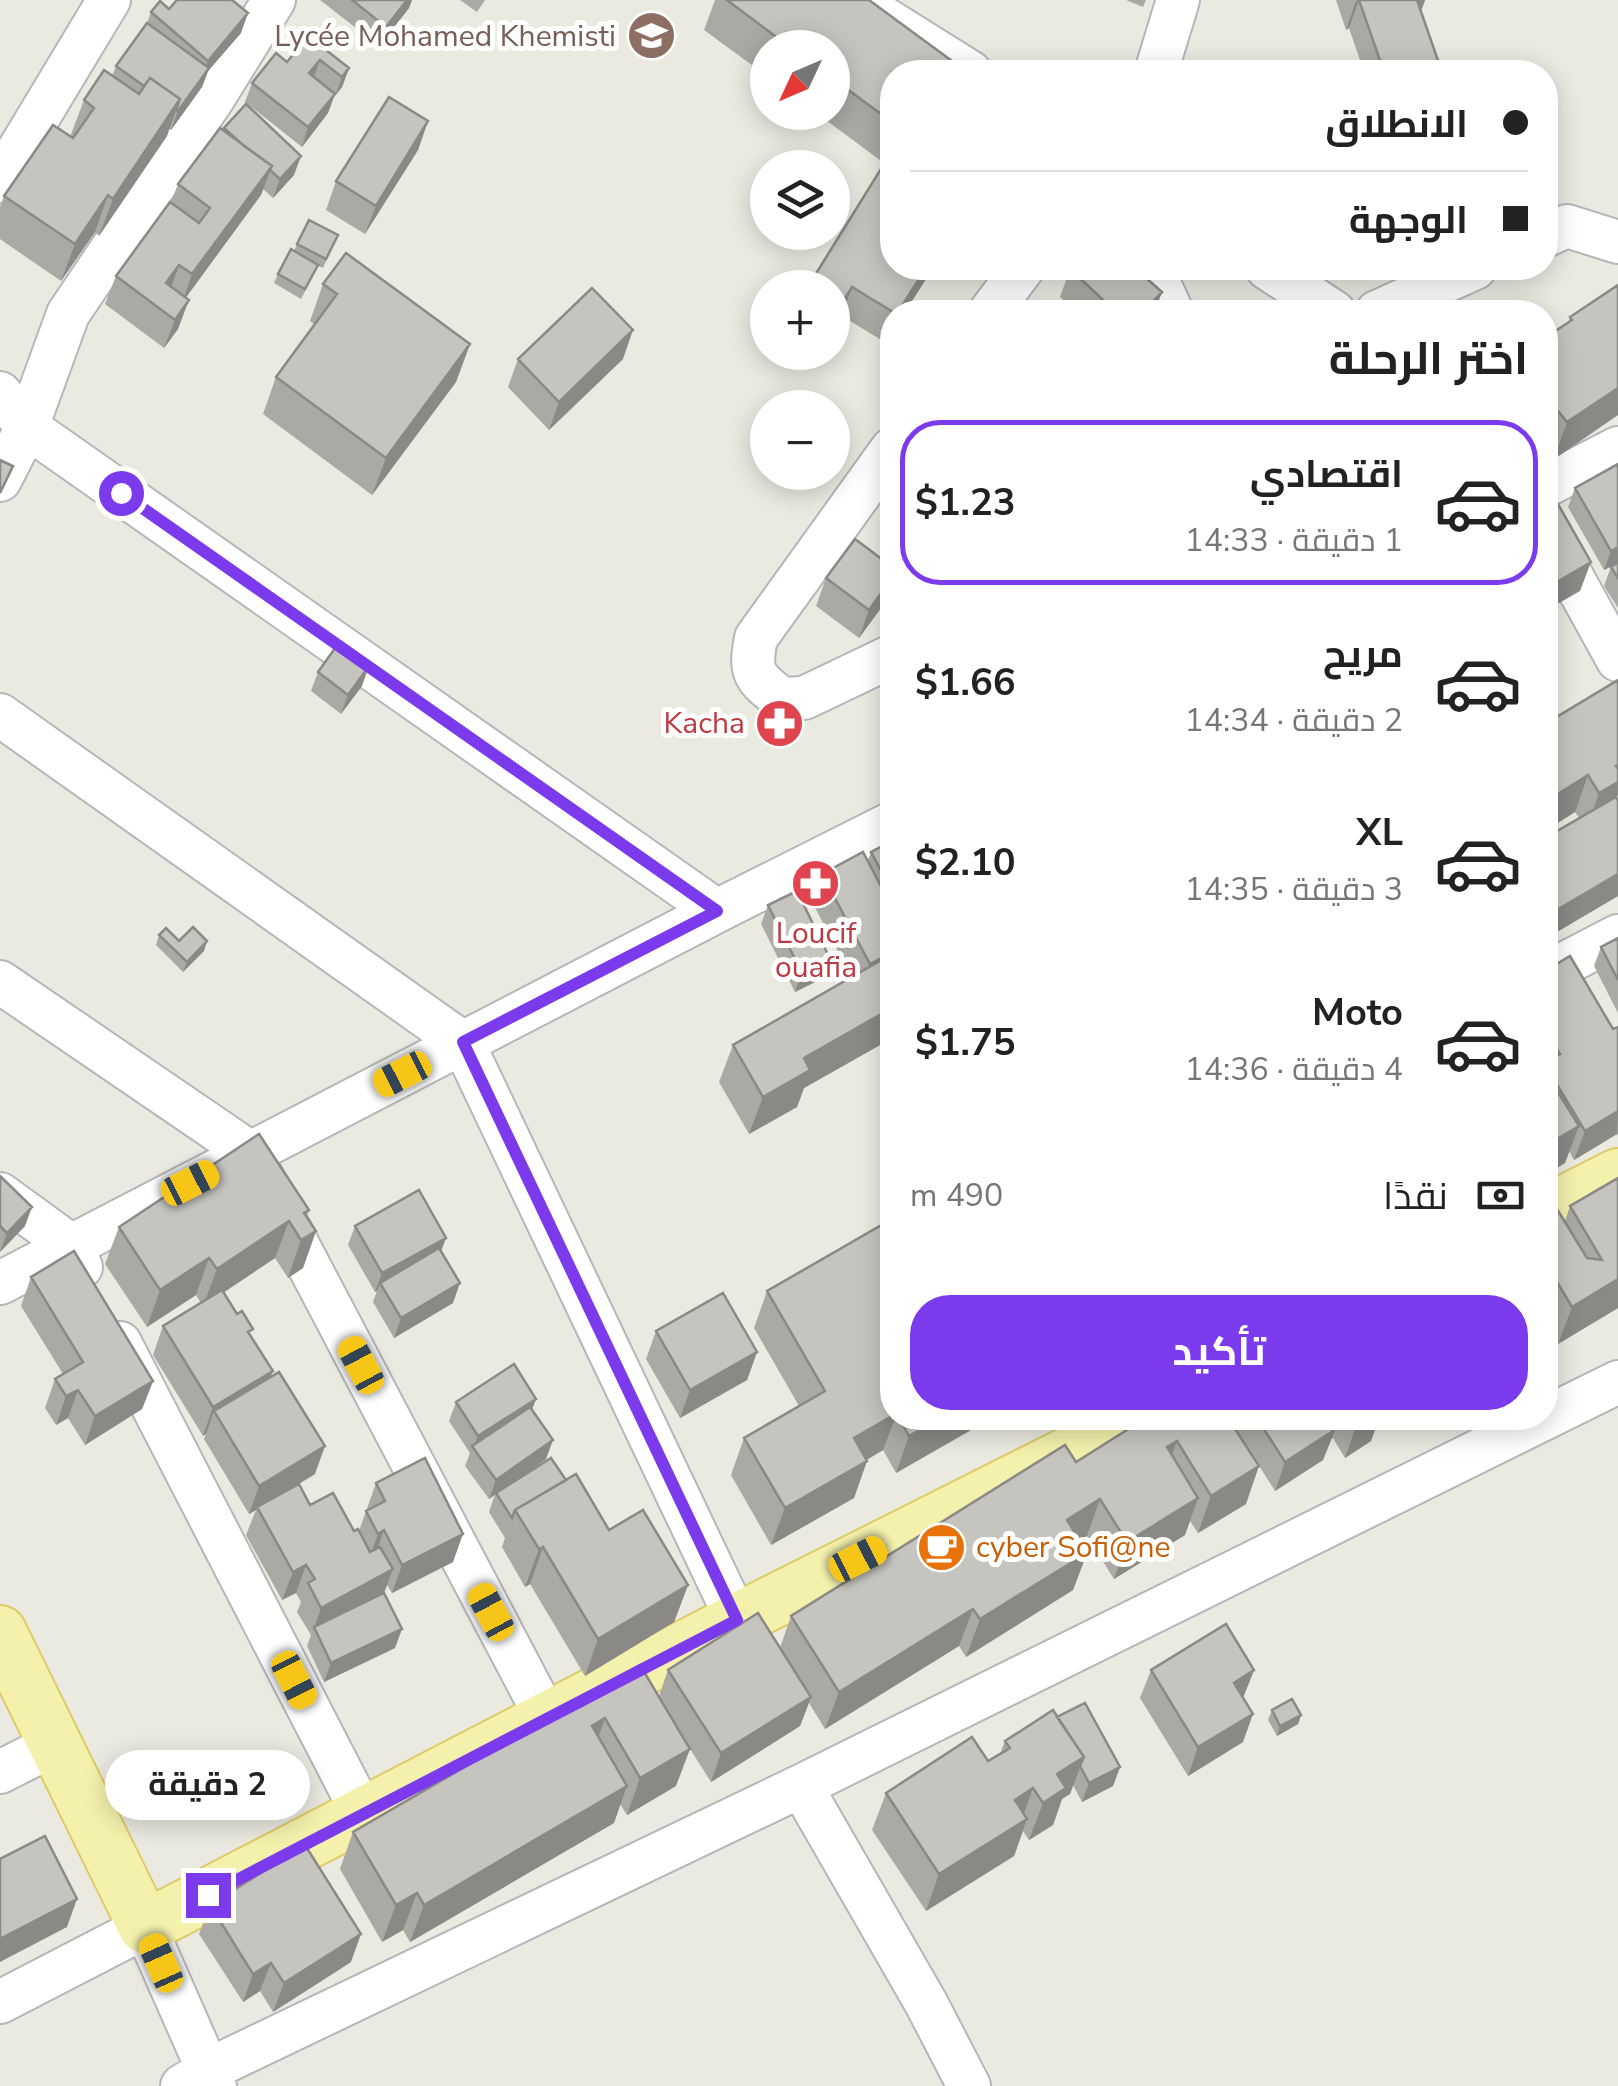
<!DOCTYPE html>
<html lang="ar">
<head>
<meta charset="utf-8">
<style>
  :root { --surface:#fff; --page:#f6f6f6; --text:#222; --muted:#767676; --line:#e0e0e0; --accent:#7c3aed }
  body { margin:0; font-family:"Nunito Sans",Cairo,sans-serif; background:var(--page); color:var(--text); direction:rtl; height:100vh; display:flex; flex-direction:column; font-size:38px; white-space:nowrap }
  * { box-sizing:border-box; margin:0 }
  p { font-size:32px; color:var(--muted) }
  .icon { flex:none; width:55px; height:55px; fill:none; stroke:currentColor; stroke-width:2; stroke-linecap:round; stroke-linejoin:round }
  .map { position:relative; flex:1; overflow:hidden; direction:ltr }
  .side { position:absolute; left:880px; top:300px; width:678px; height:1130px; display:flex; flex-direction:column; background:var(--surface); border-radius:40px; box-shadow:0 5px 25px #0003; direction:rtl }
  .side>* { flex:none }
  .banner { position:absolute; left:880px; top:60px; width:678px; height:220px; border-radius:40px; box-shadow:0 5px 25px #0003; direction:rtl; display:grid; align-content:center; height:220px; padding:0 30px; background:var(--surface) }
  .needle { width:65px; rotate:226deg }
  .fabs { position:absolute; left:750px; top:30px; display:grid; gap:20px }
  .fabs a { display:grid; place-items:center; width:100px; height:100px; border-radius:50%; background:var(--surface); box-shadow:0 5px 25px #0003; font-size:50px }
  .end { position:absolute; width:45px; height:45px; margin:-22px; border:12px solid #7c3aed; background:#fff; box-shadow:0 0 0 5px #fff }
  .from { border-radius:50% }
  .bubble { position:absolute; height:70px; border-radius:35px; background:var(--surface); box-shadow:0 5px 25px #0003; font-size:32px; font-weight:700; line-height:70px; text-align:center; direction:rtl }
  .car { position:absolute; width:30px; height:60px; margin:-30px -15px; border-radius:12px; box-shadow:0 0 8px 2px #0007; background:linear-gradient(#f5c518 24%,#345 0 40%,#f5c518 0 76%,#345 0 86%,#f5c518 0) }
  .banner b { display:flex; align-items:center; gap:35px; height:95px; font-size:38px }
  .banner b+b { border-top:2px solid var(--line) }
  .banner i { width:25px; height:25px; background:var(--text) }
  ul { padding:0; list-style:none }
  li { display:flex; align-items:center; gap:30px; height:165px; margin:0 20px 15px; padding:0 10px; border:5px solid transparent; border-radius:40px }
  li div { flex:1 }
  li b { display:block; font-size:38px }
  li em { font-style:normal; font-weight:700 }
  li.active { border-color:var(--accent) }
  li>.icon { width:90px; height:90px; stroke-width:1.5 }
  h2 { padding:0 30px; font-size:45px; line-height:120px }
  .pay { display:flex; align-items:center; gap:25px; height:110px; padding:0 30px; font-size:38px }
  .pay p { margin-inline-start:auto }
  .action { display:flex; gap:20px; margin-top:auto; padding:20px 30px }
  .action a { flex:1; height:115px; border-radius:40px; background:var(--accent); color:#fff; font-size:40px; font-weight:700; line-height:115px; text-align:center }
  .map>svg:first-child { display:block }
</style>
</head>
<body>
<div class="map">
<svg width="1618" height="2086" viewBox="0 0 1618 2086">
  <rect width="100%" height="100%" fill="#ebeae1"/>
  <g fill="none" stroke-linecap="round" stroke-linejoin="round">
    <defs>
      <path id="minor" d="M855,0l115,72
        M1156,72l22,-72
        M0,181l109,-181
        M1545,236l22,-10 51,16
        M1152,268l20,44
        M1267,268l67,44
        M990,312l33,-44
        M1377,312l98,-44
        M0,393l27,34 690,484
        M892,449l-136,189c-7,35 -2,40 26,61l22,-1 88,-42
        M0,480l27,-53 41,-113 146,-217 60,-97
        M1545,486l73,-38
        M1545,528l73,132
        M0,715l463,328 274,577
        M1545,974l73,-38
        M0,982l249,170 298,567
        M0,1194l70,51 11,22
        M0,1283l717,-372 175,-88
        M120,1343l243,471
        M0,1772l55,-28
        M801,1786l125,217 43,83
        M0,2002l145,-75 70,159
        M182,2086l26,-16 593,-284 817,-404"/>
      <path id="major" d="M1545,1212l73,-37
        M0,1632l145,295 592,-307 402,-202"/>
    </defs>
    <use href="#minor" stroke="#b4b6ba" stroke-width="46"/>
    <use href="#major" stroke="#decb67" stroke-width="56"/>
    <use href="#minor" stroke="#fff" stroke-width="42"/>
    <use href="#major" stroke="#f4f1ad" stroke-width="52"/>
  </g>
  <path fill="#aaa9a3" d="M320,0h92l-3,8 -30,38z
    M460,0h25l-8,12z
    M715,0h154l23,72v97l-77,-57h17v-64h-64v29l-64,-47z
    M1126,0h20l-3,7z
    M1336,0h89l-4,11 21,61h-78l-15,-44 -3,2z
    M169,9l72,24 -33,38 -6,16 -31,43 -2,-1 -2,7 -68,100 -4,-4 -34,49 -61,-42v-32l4,-11 66,-59 14,-37 28,-24 4,-10 31,-43 4,-11z
    M308,36l41,32 -7,19 -8,9 -6,17 -26,34 -57,-45 7,-19 35,-21z
    M428,121l-10,29 -53,84 -39,-24 10,-29z
    M224,128l70,47 -21,23 -10,-9 -2,6 -76,103 -7,31 -14,19 -59,-44 11,-28 55,-74 7,-18z
    M892,170l41,98 -28,44h-13v21l-6,10 -44,-27z
    M338,235l-15,33 -5,-2 -17,33 -27,-16 4,-9 16,-23 3,-7z
    M1070,269l70,3 22,20 -8,20h-78l-16,-15z
    M323,284l147,60 -14,38 -84,113 -109,-81 13,-37 39,-52 -5,-4z
    M1618,285l-65,175 -8,-10v-112l23,-15 2,-6z
    M518,359h105l-74,71 -41,-43z
    M1618,464v144l-14,-22 7,-19 6,-4 -13,7 -36,-63 7,-19z
    M892,548v62l-8,-6 -25,34 -43,-32 10,-28 57,-18z
    M318,672l44,14 -21,28 -30,-23z
    M1545,724l73,70 -2,4 2,98 -73,43v-101l34,-20 -4,-6 -30,19z
    M892,841v227l-12,-23 -76,43 -7,19 -48,27 -30,-52 14,-37 119,-67 -40,-76 10,-28 46,-13 3,-9z
    M768,905l55,73 -28,14 -34,-68z
    M159,935l20,6 25,10 -21,21 -27,-27z
    M1618,938v75l-24,-47 7,-19z
    M1545,971l68,58 5,-2v109l-1,-2 -43,26 -5,-9 -4,12 -20,12z
    M0,1176l25,50 -25,26z
    M1618,1178v130l-60,36 -6,-10 -7,18v-136l20,5 5,-15z
    M309,1210l-2,7 9,14 -13,37 -15,10 -13,-20 -52,35 28,43 64,138 -18,11 13,20 44,26h5l17,-48 77,79 -61,31 -5,-8 -3,8 11,55 -71,34 -17,-36 4,-11 -14,-23 4,-10 -5,-9 -14,7 -36,-65 10,-25 -7,4 -45,-75 2,-5 -3,2 -50,-81 10,-29 38,-23 -5,-8 -49,32 -42,-63 14,-37z
    M355,1226l86,26 12,51 -59,35 -21,-36 4,-11 -2,1 -27,-47z
    M31,1277l122,104 -11,28 -57,36 -17,-27 -12,7 -11,-17 10,-29 8,-5 -42,-68z
    M767,1291l125,127h89l-3,8 -82,47 -13,-23 -16,10 -13,38 -83,47 -40,-70 13,-37 55,-32 -45,-78z
    M656,1331l101,21 -10,28 -67,38 -34,-59z
    M536,1399l-4,10 14,50 -28,20 48,1 43,50 79,55 -14,37 -89,54 -55,-92 -5,3 -23,-40 3,-9 -16,-26 6,-18 -6,5 -24,-33 5,-13 -21,-32 7,-19z
    M1146,1418h233l-8,23 -26,17 -12,-20 -2,1 -8,21 -48,31 -19,-30 -10,43 -48,29 -8,-12 -5,14 -71,44 -27,-43 -7,5 7,12 -14,37 -107,67 -7,-11 -134,83 -16,-26 -9,23 -89,56 -31,-49 -4,53 -49,29 -7,-11 -6,19 -204,119 -7,-12 -21,12 -42,-73 13,-37 287,-167 19,31 9,-26 112,-22 11,-32 285,-154z
    M1151,1670h103l-11,28v44l-55,34 -48,-78z
    M1272,1710l29,5 -3,9 -21,12 -9,-16z
    M1058,1717l62,50 -7,19 -31,16 -9,-17 -3,9 -8,5 -9,26 -24,15 -6,-9 -9,25 -88,55 -54,-81 14,-37 102,-32 12,-7 5,-13z
    M210,1905l141,57 -78,50 -13,-21 -17,11 -44,-68z"/>
  <path fill="#8b8985" d="M407,0h5l-3,8 -30,38 7,-19z
    M1359,0l-10,28 -3,2 10,-29z
    M1409,0h16l-4,11z
    M248,13l-7,20 -33,38 -6,16 -31,43 7,-19 23,-32 7,-18z
    M320,60l-7,19 -4,-6z
    M349,68l-7,19 -7,9 7,-19z
    M335,94l-7,19 -26,34 6,-20z
    M180,99l-13,37 -68,100 14,-37z
    M428,121l-10,29 -53,84 11,-28z
    M301,156l-7,19 -21,23 7,-19z
    M272,166l-11,29 -79,108 10,-29z
    M108,195l-13,37 -34,49 14,-37z
    M179,265l-10,28 -3,-10z
    M926,268h7l-28,44h-7z
    M852,287l-10,29 -10,15v-12z
    M1162,292l-8,20h-11z
    M189,300l-11,29 -14,19 11,-28z
    M633,330l-10,29 -74,71 10,-28z
    M470,344l-14,38 -84,113 14,-37z
    M1618,388v27l-65,45 14,-38z
    M1559,412l-13,37 -1,1v-28z
    M1618,547v16l-14,7 7,-19z
    M1591,562l-11,29 -35,20v-22z
    M892,578l-8,26 -25,34 10,-28z
    M369,666l-7,20 -21,28 7,-19z
    M1618,765v29l-8,22 -24,14 13,-37z
    M1588,775l-13,37 -30,19v-29z
    M1618,874v22l-73,43v-16l3,-8z
    M892,934v23l-32,35 10,-28 14,-25z
    M207,941l-3,10 -21,21 4,-10z
    M830,959l-7,19 -28,14 7,-19z
    M892,1008l-12,37 -76,43 -7,19 -48,27 14,-37 41,-39z
    M1618,1111l-1,23 -43,26 11,-29z
    M1579,1126l-14,37 -20,12v-29z
    M32,1207l-7,19 -25,26 7,-19z
    M289,1221l-14,37 -72,48 14,-37z
    M316,1231l-13,37 -15,10 13,-38z
    M446,1238l-7,19 -59,26 -3,8 -2,1 7,-19z
    M209,1258l-13,37 -49,32 13,-37z
    M1618,1279v29l-60,36 14,-37z
    M460,1283l-7,20 -59,35 7,-20z
    M1556,1323l-10,28 -1,1v-23z
    M757,1352l-10,28 -67,38 10,-28z
    M273,1371l-11,28 -48,12 -8,23 -3,2 10,-29z
    M153,1381l-11,28 -57,36 10,-29z
    M78,1390l-10,28 -12,7 10,-29z
    M536,1399l-7,19 -56,30 5,-12z
    M892,1416v2h3l-12,32 -43,25 14,-37z
    M941,1418h40l-3,8 -82,47 13,-37z
    M1330,1418h10l-17,42 -48,31 10,-29z
    M1374,1418h5l-8,23 -26,17 10,-29z
    M553,1440l-7,19 -57,40 7,-19z
    M1177,1441l-14,38 4,-32z
    M325,1446l-10,28 -57,35 -1,-2 -1,3 -7,4 10,-28z
    M867,1461l-13,37 -83,47 14,-37z
    M1259,1466l-13,38 -48,29 13,-37z
    M1198,1498l-13,37 -71,44 13,-37z
    M1100,1499l-13,37 -34,21 14,-37z
    M384,1530l-10,29 -6,3 10,-28z
    M463,1534l-10,28 -61,31 10,-28z
    M543,1547l-13,37 -5,3 14,-38z
    M1087,1553l-14,37 -107,67 14,-38z
    M306,1565l-10,28 -14,7 11,-28z
    M393,1569l-11,29 -68,30 7,-20z
    M688,1585l-14,37 -89,54 13,-37z
    M973,1609l-14,37 -134,83 14,-37z
    M402,1629l-7,19 -71,34 7,-19z
    M1254,1670l-11,28 -9,-15z
    M811,1697l-11,29 -89,56 10,-29z
    M1253,1714l-10,28 -55,34 10,-29z
    M1301,1715l-3,9 -21,12 3,-10z
    M605,1718l-13,37v-29z
    M690,1749l-14,37 -49,29 13,-37z
    M1084,1757l-14,37 -8,5 -9,26 -24,15 14,-37 14,-29z
    M1120,1767l-7,19 -31,16 7,-19z
    M627,1786l-13,37 -204,119 14,-37z
    M1033,1788l-13,36 7,-5 -13,37 -88,55 13,-37 76,-74z
    M417,1893l-14,37 -21,12 14,-37z
    M77,1899l-10,28 -67,35v-23z
    M361,1934l-10,28 -78,50 11,-29z
    M271,1963l-11,28 -17,11 10,-28z"/>
  <path fill="#c6c4be" stroke="#8b8985" stroke-width="2.5" d="M177,0h55l16,13 -40,48 -57,-49 9,-11 9,8z
    M352,0h55l-21,27z
    M727,0h142l98,72h-75v50l-60,-44v-30h-41z
    M1359,0h58l25,72h-58z
    M147,23l62,45 -31,43 -2,-1 4,-11 -30,-21 -6,8 -28,-20z
    M308,36l41,32 -7,9 -22,-17 -11,13 26,21 -27,33 -56,-44 24,-30 11,9z
    M104,70l35,24 11,-16 30,21 -67,100 -5,-4 -33,49 -71,-48 49,-71 20,13 21,-30 -10,-8z
    M389,97l39,24 -52,85 -40,-25z
    M246,104l55,52 -21,23 -10,-9 2,-4 -28,-20 -20,-18z
    M220,128l52,38 -80,108 -13,-9 -13,18 23,17 -14,20 -59,-44 54,-74 29,21 11,-15 -32,-24z
    M884,164l8,6v98h34l-28,44h-5l-41,-25 -20,32v-31h-25z
    M309,220l29,15 -12,24 -29,-15z
    M291,249l27,16 -13,24 -27,-15z
    M346,253l124,91 -84,114 -110,-81 61,-83 -14,-10z
    M1071,268h64l27,24 -19,20h-27l-46,-43z
    M1618,285v103l-51,34 -8,-10 -14,10v-84l27,-18 -2,-3z
    M592,288l41,42 -74,72 -41,-43z
    M0,460l13,6 -13,27z
    M1618,464v83l-7,4 -36,-63z
    M1551,492l40,70 -46,27v-94z
    M855,539l28,21 9,-12v30l-23,32 -43,-32z
    M1618,562v16l-7,-11z
    M338,644l31,22 -21,29 -30,-23z
    M1618,680v85l-2,1 2,3v13l-19,11 -11,-18 -43,27v-78z
    M1616,797l2,4v73l-70,41 -3,-5v-72z
    M892,841v49l-21,-38z
    M863,852l29,55v27l-8,5 7,14 -21,11 -48,-90z
    M797,891l33,68 -28,14 -34,-68z
    M193,927l14,14 -20,21 -28,-27 7,-7 13,13z
    M1618,938v42l-17,-33z
    M892,954v54l-88,50 6,12 -47,27 -30,-52z
    M1570,956l43,73 5,-2v84l-33,20 -40,-66v-2l15,-9 -15,-25v-58z
    M1545,1071l34,55 -34,20z
    M259,1134l50,76 -5,3 12,18 -15,9 -12,-19 -72,48 -8,-11 -49,32 -41,-63z
    M0,1176l32,31 -25,26 -7,-7z
    M1618,1178v101l-46,28 -27,-45v-46l12,-7 30,49 15,2 -32,-54z
    M419,1190l27,48 -64,35 -27,-47z
    M892,1219v197l-38,22 13,23 -82,47 -41,-70 81,-47 -58,-100z
    M439,1248l21,35 -59,35 -21,-35z
    M74,1251l79,130 -58,35 -17,-26 -12,6 -11,-17 28,-17 -52,-85z
    M222,1290l15,24 5,-3 11,18 -5,3 25,39 -60,36 -50,-81z
    M723,1293l34,59 -67,38 -34,-59z
    M1545,1303l11,20 -11,6z
    M514,1364l22,35 -58,37 -22,-34z
    M279,1372l46,74 -66,40 -45,-75z
    M530,1407l23,33 -57,40 -24,-34z
    M899,1418h42l-32,18z
    M1146,1418h82l31,48 -48,30 -34,-55 -10,6 31,51 -71,44 -27,-43 -33,21 20,33 -107,66 -7,-10 -134,83 -48,-76 274,-171 11,17z
    M1257,1418h73l-3,2 6,11 -48,31z
    M1348,1418h26l-19,11z
    M425,1458l38,76 -61,31 -18,-35 -6,4 -12,-23 19,-10 -9,-18z
    M551,1458l15,22 -51,30 -3,8 -16,-25z
    M576,1474l33,56 34,-20 45,75 -90,54 -55,-92 -4,2 -24,-39z
    M299,1484l11,21 23,-12 21,38 4,-2 12,23 10,-5 13,22 -72,39 -13,-25 7,-4 -9,-14 -13,7 -36,-65z
    M384,1593l18,36 -71,34 -17,-36z
    M758,1613l53,84 -90,56 -53,-83z
    M1226,1624l28,46 -20,13 19,31 -55,33 -47,-77z
    M640,1665l50,84 -50,29 -35,-60 -13,8 35,60 -203,119 -7,-12 -21,12 -43,-73z
    M1292,1699l9,16 -21,11 -8,-16z
    M1085,1703l35,64 -31,16 -9,-17 4,-9 -27,-40z
    M1053,1710l31,47 -27,17 9,14 -23,15 -10,-15 -18,12 12,19 -88,55 -53,-81 86,-56 16,24 22,-13 -5,-7z
    M45,1836l32,63 -77,40v-80z
    M305,1845l56,89 -77,49 -13,-20 -18,11 -43,-69z"/>
  <g fill="none" stroke-linecap="round" stroke-linejoin="round">
    <path stroke="#7c3aed" stroke-width="12" d="M121,493l596,418 -254,131 274,578 -529,275"/>
  </g>
  <defs>
    <symbol id="school-disc" viewBox="-11 -11 22 22"><circle r="9.5" fill="#8d6e63" stroke="#fff"/><path d="M0-5L7-2L0 1L-7-2ZM-4 1L0 2.5L4 1V4Q0 6-4 4Z" fill="#fff"/></symbol>
    <symbol id="pharmacy-disc" viewBox="-11 -11 22 22"><circle r="9.5" fill="#e0444e" stroke="#fff"/><path d="M-2-6h4v4h4v4h-4v4h-4v-4h-4v-4h4Z" fill="#fff"/></symbol>
    <symbol id="cafe-disc" viewBox="-11 -11 22 22"><circle r="9.5" fill="#e8710a" stroke="#fff"/><path d="M-5.5-4.5H6V0H3Q3 3.5 0 3.5H-2.5Q-5.5 3.5-5.5 0ZM3-3.2v2h1.7v-2ZM-6 4.5H4V6H-6Z" fill="#fff"/></symbol>
  </defs>
  <g fill-rule="evenodd">
    <use href="#school-disc" x="624" y="8" width="55" height="55"/>
    <use href="#pharmacy-disc" x="752" y="696" width="55" height="55"/>
    <use href="#pharmacy-disc" x="788" y="856" width="55" height="55"/>
    <use href="#cafe-disc" x="914" y="1520" width="55" height="55"/>
  </g>
  <g text-anchor="middle" dominant-baseline="central" stroke-width="10" stroke-linejoin="round" paint-order="stroke">
    <g font-size="30" fill="#785e54" stroke="#fff" text-anchor="end">
      <text x="616" y="36">Lycée Mohamed Khemisti</text>
    </g>
    <g font-size="30" fill="#be3a42" stroke="#fff" text-anchor="end">
      <text x="745" y="723">Kacha</text>
      <text x="816" y="933" text-anchor="middle">Loucif<tspan x="816" dy="34">ouafia</tspan></text>
    </g>
    <g font-size="30" fill="#c56008" stroke="#fff" text-anchor="start">
      <text x="976" y="1547">cyber Sofi@ne</text>
    </g>
  </g>
</svg>
<div class="fabs">
<a><svg class="needle" viewBox="-14 -14 28 28"><path d="M0-13l5 13h-10z" fill="#e53935"/><path d="M0 13l5-13h-10z" fill="#767676"/></svg></a>
<a><svg class="icon" aria-label="layers" viewBox="0 0 24 24"><path d="M12 4l9 5-9 5-9-5zM3 14l9 5 9-5"/></svg></a>
<a>+</a>
<a>−</a>
</div>
<i class="end from" style="left:121px;top:493px"></i>
<i class="end" style="left:208px;top:1895px"></i>
<div class="bubble" style="left:105px;top:1750px;width:205px">2 دقيقة</div>
<i class="car" style="left:402px;top:1074px;rotate:243deg"></i>
<i class="car" style="left:190px;top:1183px;rotate:63deg"></i>
<i class="car" style="left:361px;top:1365px;rotate:332deg"></i>
<i class="car" style="left:858px;top:1559px;rotate:63deg"></i>
<i class="car" style="left:491px;top:1612px;rotate:332deg"></i>
<i class="car" style="left:294px;top:1680px;rotate:153deg"></i>
<i class="car" style="left:161px;top:1963px;rotate:336deg"></i>
<div class="banner">
<b><i class="from"></i>الانطلاق</b>
<b><i></i>الوجهة</b>
</div>
<section class="side">
<h2>اختر الرحلة</h2>
<ul>
<li class="active"><svg class="icon" aria-label="car" viewBox="0 0 24 24"><path d="M5 17H2v-5l4-1 3-4h7l3 4 3 1v5h-3M9 17h6M6 11h13"/><circle cx="7" cy="17" r="2"/><circle cx="17" cy="17" r="2"/></svg><div><b>اقتصادي</b><p>1 دقيقة · 14:33</p></div><em>$1.23</em></li>
<li><svg class="icon" aria-label="car" viewBox="0 0 24 24"><path d="M5 17H2v-5l4-1 3-4h7l3 4 3 1v5h-3M9 17h6M6 11h13"/><circle cx="7" cy="17" r="2"/><circle cx="17" cy="17" r="2"/></svg><div><b>مريح</b><p>2 دقيقة · 14:34</p></div><em>$1.66</em></li>
<li><svg class="icon" aria-label="car" viewBox="0 0 24 24"><path d="M5 17H2v-5l4-1 3-4h7l3 4 3 1v5h-3M9 17h6M6 11h13"/><circle cx="7" cy="17" r="2"/><circle cx="17" cy="17" r="2"/></svg><div><b>XL</b><p>3 دقيقة · 14:35</p></div><em>$2.10</em></li>
<li><svg class="icon" aria-label="car" viewBox="0 0 24 24"><path d="M5 17H2v-5l4-1 3-4h7l3 4 3 1v5h-3M9 17h6M6 11h13"/><circle cx="7" cy="17" r="2"/><circle cx="17" cy="17" r="2"/></svg><div><b>Moto</b><p>4 دقيقة · 14:36</p></div><em>$1.75</em></li>
</ul>
<div class="pay"><svg class="icon" aria-label="cash" viewBox="0 0 24 24"><path d="M3 7h18v10H3z"/><circle cx="12" cy="12" r="2"/></svg>نقدًا<p>490 m</p></div>
<div class="action"><a>تأكيد</a></div>
</section>
</div>
</body>
</html>
